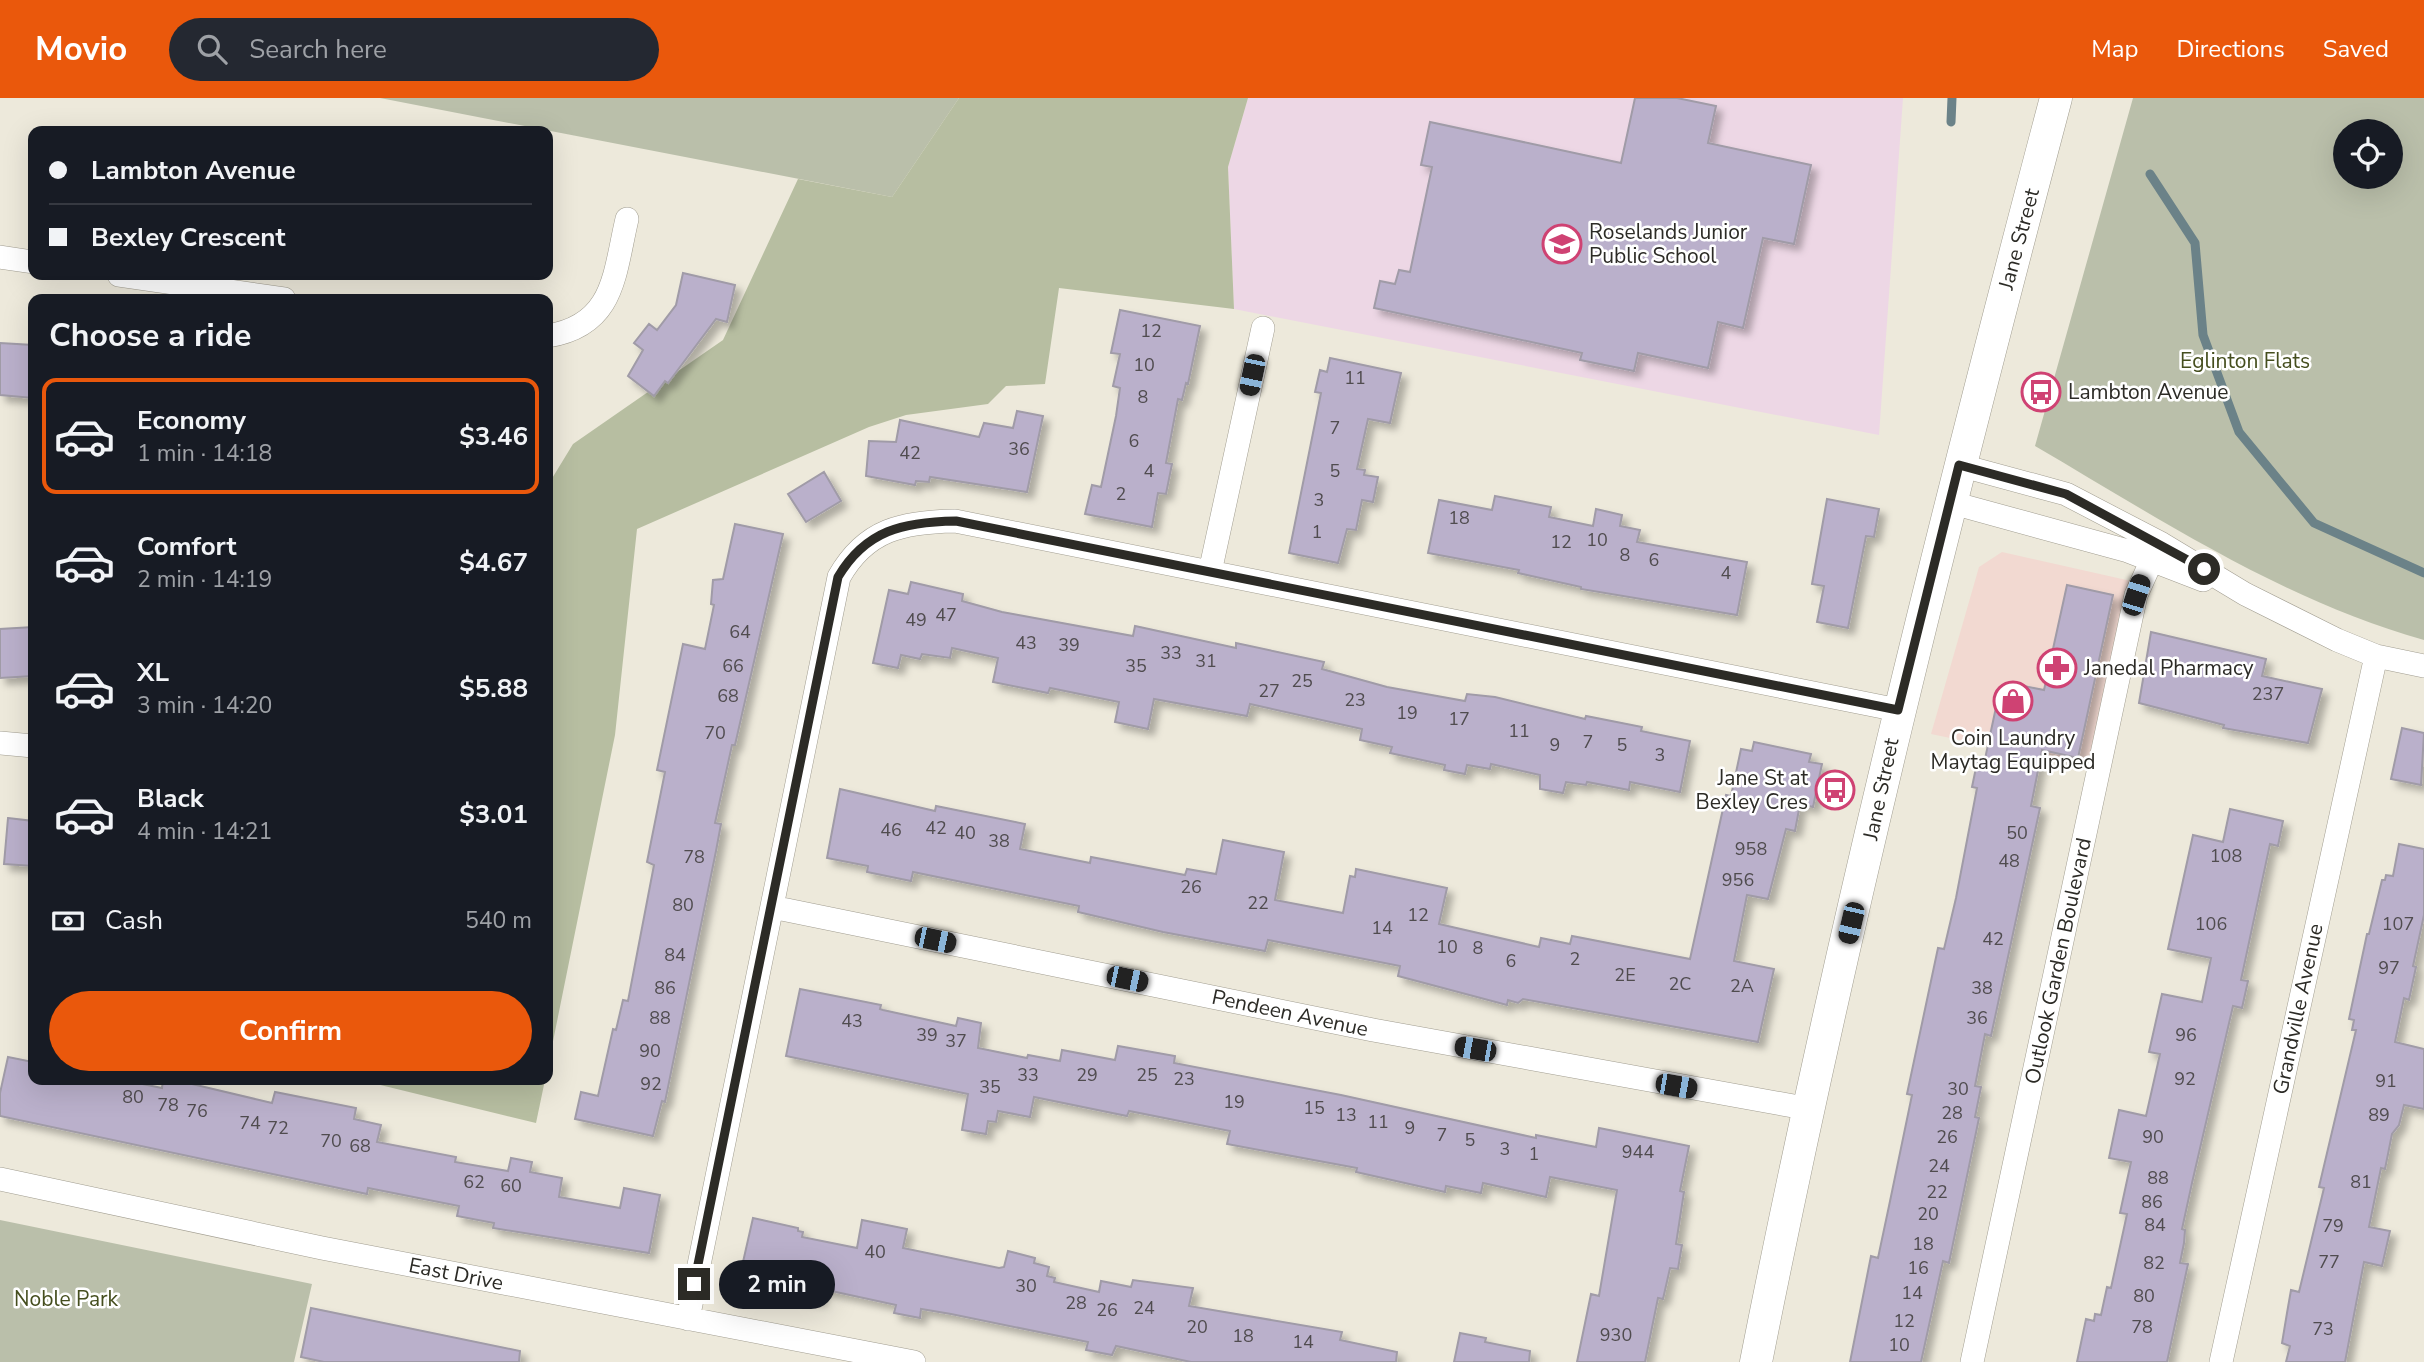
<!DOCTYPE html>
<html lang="en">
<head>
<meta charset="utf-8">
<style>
  :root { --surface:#171b24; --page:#242831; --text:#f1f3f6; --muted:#9ea1a6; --line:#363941; --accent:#ea580c }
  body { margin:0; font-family:"Nunito Sans",sans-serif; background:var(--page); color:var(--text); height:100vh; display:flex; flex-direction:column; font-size:26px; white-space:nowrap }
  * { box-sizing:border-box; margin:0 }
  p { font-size:23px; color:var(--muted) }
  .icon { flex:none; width:38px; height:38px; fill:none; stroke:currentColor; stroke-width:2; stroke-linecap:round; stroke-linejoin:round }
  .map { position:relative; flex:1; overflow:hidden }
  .panel { position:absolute; left:28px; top:196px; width:525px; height:791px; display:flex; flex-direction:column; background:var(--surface); border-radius:14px; box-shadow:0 7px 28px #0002 }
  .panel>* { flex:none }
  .hud { position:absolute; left:28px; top:28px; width:525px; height:154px; border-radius:14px; box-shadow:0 7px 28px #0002; display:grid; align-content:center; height:154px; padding:0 21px; background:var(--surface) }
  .controls { position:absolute; left:2333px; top:21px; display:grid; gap:14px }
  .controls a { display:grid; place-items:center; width:70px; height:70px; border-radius:50%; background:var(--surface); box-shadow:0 7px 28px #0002; font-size:35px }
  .end { position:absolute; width:32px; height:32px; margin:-16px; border:9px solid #2c2b26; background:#fff; box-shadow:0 0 0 4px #fff }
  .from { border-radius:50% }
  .bubble { position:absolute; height:49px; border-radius:24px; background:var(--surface); box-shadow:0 7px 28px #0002; font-size:23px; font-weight:700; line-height:49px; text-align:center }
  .car { position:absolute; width:21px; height:42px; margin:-21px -10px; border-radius:9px; box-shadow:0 0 5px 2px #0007; background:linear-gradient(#222 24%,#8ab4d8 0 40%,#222 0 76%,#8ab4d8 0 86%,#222 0) }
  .hud b { display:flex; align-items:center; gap:24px; height:66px; font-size:26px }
  .hud b+b { border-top:2px solid var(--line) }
  .hud i { width:18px; height:18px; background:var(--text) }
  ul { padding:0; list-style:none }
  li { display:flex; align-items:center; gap:21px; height:116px; margin:0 14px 10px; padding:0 7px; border:4px solid transparent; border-radius:14px }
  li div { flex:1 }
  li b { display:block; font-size:26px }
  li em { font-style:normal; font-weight:700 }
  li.active { border-color:var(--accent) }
  li>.icon { width:63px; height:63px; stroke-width:1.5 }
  h2 { padding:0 21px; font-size:32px; line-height:84px }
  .pay { display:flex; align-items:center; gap:18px; height:77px; padding:0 21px; font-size:26px }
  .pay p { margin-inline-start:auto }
  .primary-button { display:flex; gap:14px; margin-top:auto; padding:14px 21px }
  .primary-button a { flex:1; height:80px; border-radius:42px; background:var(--accent); color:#fff; font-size:28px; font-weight:700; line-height:80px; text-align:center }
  header { display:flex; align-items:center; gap:42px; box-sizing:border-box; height:98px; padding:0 35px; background:var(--accent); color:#fff }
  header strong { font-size:33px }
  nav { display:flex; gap:38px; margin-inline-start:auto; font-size:24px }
  .search { width:490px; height:63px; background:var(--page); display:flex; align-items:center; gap:18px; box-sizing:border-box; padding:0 24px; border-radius:38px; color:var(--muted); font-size:26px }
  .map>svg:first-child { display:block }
</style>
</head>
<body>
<header>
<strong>Movio</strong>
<div class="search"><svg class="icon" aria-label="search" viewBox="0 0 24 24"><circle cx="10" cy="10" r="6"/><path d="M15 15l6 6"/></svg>Search here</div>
<nav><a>Map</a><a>Directions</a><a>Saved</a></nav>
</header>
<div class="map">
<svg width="2424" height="1264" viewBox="0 0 2424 1264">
  <defs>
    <filter id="shadow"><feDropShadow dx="6" dy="6" stdDeviation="3.5" flood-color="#0004"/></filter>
  </defs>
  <rect width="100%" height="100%" fill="#ede9db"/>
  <path fill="#f2d9d1" d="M2002,454l129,29 -37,187 -163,-34 48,-167z"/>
  <path fill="#edd7e5" d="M1248,0h655l-24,337 -645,-126 -6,-142z"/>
  <path fill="#babfaa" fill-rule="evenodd" d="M380,0h579l-67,99z
    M2133,0h291v542c-140,-39 -264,-121 -389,-194zM2390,33v46h-45v-46z
    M0,1122l312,64 -18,78h-294z"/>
  <path fill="#b7bea1" d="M959,0h289l-20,69 6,142 -175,-21 -14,96 -39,2 -18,18 -82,11 -37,12 -232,102 -22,206 -67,331v-581l25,-41 150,-104 75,-161 94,18z
    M360,982h185l-9,43z"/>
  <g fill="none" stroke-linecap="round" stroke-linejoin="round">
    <path stroke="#6b8288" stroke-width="9" d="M1951,24l1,-24
      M2150,76l45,69 8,92 36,97 75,91 110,50"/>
  </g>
  <path fill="#bab0cb" stroke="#a09ba7" stroke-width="2" filter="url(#shadow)" d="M1635,0h42l39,8 -8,37 103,22 -17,79 -31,-6 -20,90 -25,-6 -10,46 -70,-15 -4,18 -54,-11 2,-7 -208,-45 6,-27 15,3 4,-14 11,2 22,-105 -11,-2 9,-43 191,41z
    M683,175l52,12 -8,37 -11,-3 -48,64 -3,-2 -11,15 -26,-20 15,-26 -9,-7 15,-19 8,6 19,-25z
    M1120,212l80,16 -12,58 -2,-1 -4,17 -4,-1 -12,64 6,1 -6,30 -8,-1 -6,34 -67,-13 7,-29 9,2 15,-71 4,-28 -7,-2 7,-32 -9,-1z
    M0,245l33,2v53l-33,-3z
    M1330,260l71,15 -11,50 -22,-4 -11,50 8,1 -1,5 14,2 -5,25 -11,-2 -6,30 -9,-1 -9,34 -49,-10 32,-160 -6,-1 5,-22 7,2z
    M1017,313l26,5 -16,76 -97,-15 -1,5 -13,-1 -1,4 -49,-9 3,-35 27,1 4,-22 79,17 5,-14 29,5z
    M824,374l17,29 -35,21 -18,-28z
    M1495,398l56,11 -2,10 44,9 3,-17 26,6 -2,11 20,4 -3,12 110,20 -10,53 -156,-26v-2l-63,-14 1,-3 -91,-17 11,-53 53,10z
    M1827,401l52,10 -5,28 -8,-1 -18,92 -31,-6 7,-36 -12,-2z
    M735,426l48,10 -48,211h-3l-17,78 6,1 -5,27 -51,251 -3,-1 -9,35 -78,-17 6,-27 17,4 15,-67 3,1 7,-30 5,1 26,-136 -7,-3 18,-90 -8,-2 26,-126 22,5 9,-44 -3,-1 2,-24 10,-1z
    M911,484l52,12 -1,7 40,11 131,24 2,-10 101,22v-5l88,19 -2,7 65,18 78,14 2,-7 28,3 90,22 1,-3 56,11 -1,4 49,10 -10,51 -50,-10 -1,8 -42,-8 -1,3 -20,-3 -3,11 -23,-4v-14l-49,-11 -1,5 -23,-4 -2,9 -21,-4 1,-5 -55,-12 2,-6 -32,-7 2,-11 -112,-25 -3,12 -93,-17 -6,30 -33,-7 4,-20 -69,-14 -2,5 -55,-11 5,-24 -46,-10 -2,10 -28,-4 -2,5 -19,-4 -3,13 -25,-5 16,-73 19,4z
    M2067,487l46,10 -35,163 -36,-8 -11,56 9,2 -49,228 -6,-2 -10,52 6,1 -6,30 4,1 -30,145 -6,-2 -22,101h-71l21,-106 7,2 11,-52 23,-111 -5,-1 31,-146 6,1 12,-51 21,-110 -5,-1 6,-29 7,1 13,-61 21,-13 25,5z
    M33,529v49l-33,2v-49z
    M2151,534l115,27 -4,17 60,13 -14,54 -85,-15 1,-3 -85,-22z
    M2402,630l22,5 -3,52 -30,-6z
    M1754,644l57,12 -2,8 13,2 -9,43 -13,-3 -5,27 -9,-2 -18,70 -21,-4 -13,66 40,8 -16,73 -235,-43 -5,4 -10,-3 -1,5 -109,-29 2,-10 -132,-26 -3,11 -102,-19 -85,-20 1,-6 -166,-34 -2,9 -44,-9 1,-6 -41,-8 13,-69 95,22 1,-5 89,18 -5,25 70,14 1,-6 94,18 2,-6 29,5 7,-34 30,6 31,6 -9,48 68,13 7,-37 5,1 1,-8 91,19 -8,36 100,23 2,-9 29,6 2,-8 118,23 36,-164 5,1 10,-47 11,2z
    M2230,711l53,12 -5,25 -8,-2 -29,136 7,1 -6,27 -9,-2 -41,177 -10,46 3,1 -1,13 -4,20 8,1 -21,98h-90l9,-43 8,2 1,-7 6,1 6,-28 4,1 16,-74 -7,-1 11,-51 -22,-4 10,-48 27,6 14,-62 -11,-2 13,-58 40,8 9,-44 -43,-9 25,-114 30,7z
    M8,720l25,3v45l-29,-2z
    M2399,746l25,5v66l-11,51 3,1 -7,33 -5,-2 -9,44 29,7v60l-20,-4 -5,20 -7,9 -7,35 -4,-1 -12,59 21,4 -8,35 -18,-4 -19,100h-59l4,-16 -8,-3 5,-30 4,-23 8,2 25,-104 -5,-1 37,-157h-4l2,-10 -5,-1 18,-85h2l13,-54h3l1,-5 7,1z
    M800,891l81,16 -1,4 3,1 73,16 2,-8 23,5 -3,25 49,10 1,-3 32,6 2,-11 53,10 3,-14 57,10 -1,7 167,32 195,43v-3l60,12 3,-19 90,18 -9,45 4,1 -8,52 6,1 -4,24 -8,-1 -7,31 -5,-1 -13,64h-68l14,-68 8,2 18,-106 -67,-13 -4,20 -63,-14 -2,10 -35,-7 -1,6 -89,-20 1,-4 -130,-24 3,-13 -101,-20 -2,5 -93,-19 -4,20 -32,-6 -2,11 -8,-1 -2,13 -24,-4 6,-36 -182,-38z
    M8,959l25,5v18h90l39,8 1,-8h30l-1,4 80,19 3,-11 81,16 -2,11 27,6 -4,17 79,15 -1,5 53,9 3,-13 21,4 -2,10 32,6 -3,19 61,11 4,-20 36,7 -11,58 -156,-25 1,-5 -37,-7 2,-10 -91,-18 -1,6 -367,-78v-23z
    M753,1120l45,10v3l5,1 -1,5 55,11 5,-28 45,9 -4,19 96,20 5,-1 4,-16 27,7 -1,5 15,4 -2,9 8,2 -1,4 45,10 2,-11 30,6 2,-7 60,8 -4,18 153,26 -2,8 57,12 -1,10h-205l-75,-16 -4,9 -26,-5 2,-8 -137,-28 -30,-5 -1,9 -26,-5 2,-8 -74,-16 -2,11 -82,-16z
    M311,1210l209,43 -1,11h-195l-23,-5z
    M1460,1235l26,5 -1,4 45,9 -1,11h-75z"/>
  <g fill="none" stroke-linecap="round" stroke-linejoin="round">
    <defs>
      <path id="minor" d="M0,159l33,5
        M119,177l165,24
        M548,238c67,-11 66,-62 79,-117
        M1959,367l107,29 96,50 83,50 92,46 39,16 48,10
        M1949,404l179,49 75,29
        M1210,474l53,-244
        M0,645l33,3
        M772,809l601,123 437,79
        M0,1081l322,69 592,114
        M688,1221l151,-742c27,-48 64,-55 116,-56l943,189
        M1972,1264l164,-767 15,-33
        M2221,1264l155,-706"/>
      <path id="secondary" d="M1756,1264c84,-425 189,-845 300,-1264"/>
    </defs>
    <use href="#minor" stroke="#a19d90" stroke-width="24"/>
    <use href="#secondary" stroke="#a19d90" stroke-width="33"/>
    <use href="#minor" stroke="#fff" stroke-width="23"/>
    <use href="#secondary" stroke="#fff" stroke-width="32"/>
  </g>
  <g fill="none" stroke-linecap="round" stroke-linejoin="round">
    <path stroke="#2c2b26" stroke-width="9" d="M694,1186l144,-707c28,-47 65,-55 118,-56l942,189 61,-245 107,29 138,75"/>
  </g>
  <defs>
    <symbol id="school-ring" viewBox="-11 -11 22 22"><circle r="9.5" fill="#fff" stroke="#cf4273" stroke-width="1.5"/><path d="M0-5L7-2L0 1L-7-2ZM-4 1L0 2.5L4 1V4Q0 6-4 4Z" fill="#cf4273"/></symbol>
    <symbol id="bus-ring" viewBox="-11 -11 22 22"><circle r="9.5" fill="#fff" stroke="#cf4273" stroke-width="1.5"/><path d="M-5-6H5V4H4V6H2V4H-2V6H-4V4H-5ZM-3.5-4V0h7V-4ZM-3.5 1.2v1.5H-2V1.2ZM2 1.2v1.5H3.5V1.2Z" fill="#cf4273"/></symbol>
    <symbol id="pharmacy-ring" viewBox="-11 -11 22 22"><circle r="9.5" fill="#fff" stroke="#cf4273" stroke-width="1.5"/><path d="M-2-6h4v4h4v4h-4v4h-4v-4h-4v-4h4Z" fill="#cf4273"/></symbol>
    <symbol id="shop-ring" viewBox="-11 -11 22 22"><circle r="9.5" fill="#fff" stroke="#cf4273" stroke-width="1.5"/><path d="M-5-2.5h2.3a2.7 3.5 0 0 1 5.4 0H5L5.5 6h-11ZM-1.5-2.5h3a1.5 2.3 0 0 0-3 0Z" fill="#cf4273"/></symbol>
  </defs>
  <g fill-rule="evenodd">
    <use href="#school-ring" x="1540" y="124" width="44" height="44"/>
    <use href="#bus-ring" x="2019" y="272" width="44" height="44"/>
    <use href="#pharmacy-ring" x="2035" y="548" width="44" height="44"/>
    <use href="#shop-ring" x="1991" y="581" width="44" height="44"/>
    <use href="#bus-ring" x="1813" y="670" width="44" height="44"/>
  </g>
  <g text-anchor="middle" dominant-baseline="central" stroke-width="5" stroke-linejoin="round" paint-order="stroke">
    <g font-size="18" fill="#504c4f">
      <text x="1151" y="233">12</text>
      <text x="1144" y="267">10</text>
      <text x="1355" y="280">11</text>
      <text x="1143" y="299">8</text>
      <text x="1335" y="330">7</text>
      <text x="1134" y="343">6</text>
      <text x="1019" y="351">36</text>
      <text x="910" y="355">42</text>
      <text x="1149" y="373">4</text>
      <text x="1335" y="373">5</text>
      <text x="1121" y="396">2</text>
      <text x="1319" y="402">3</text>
      <text x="1459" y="420">18</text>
      <text x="1317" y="434">1</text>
      <text x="1597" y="442">10</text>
      <text x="1561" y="444">12</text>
      <text x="1625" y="457">8</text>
      <text x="1654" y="462">6</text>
      <text x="1726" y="475">4</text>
      <text x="946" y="517">47</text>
      <text x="916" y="522">49</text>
      <text x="740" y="534">64</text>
      <text x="1026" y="545">43</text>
      <text x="1069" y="547">39</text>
      <text x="1171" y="555">33</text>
      <text x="1206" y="563">31</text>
      <text x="733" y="568">66</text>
      <text x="1136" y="568">35</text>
      <text x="1302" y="583">25</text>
      <text x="1269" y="593">27</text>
      <text x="2268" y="596">237</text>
      <text x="728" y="598">68</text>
      <text x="1355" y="602">23</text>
      <text x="1407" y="615">19</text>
      <text x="1459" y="621">17</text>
      <text x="1519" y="633">11</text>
      <text x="715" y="635">70</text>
      <text x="1588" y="644">7</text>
      <text x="1555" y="647">9</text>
      <text x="1622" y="647">5</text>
      <text x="1660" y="657">3</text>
      <text x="936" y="730">42</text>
      <text x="891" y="732">46</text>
      <text x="965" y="735">40</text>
      <text x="2017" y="735">50</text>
      <text x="999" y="743">38</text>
      <text x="1751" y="751">958</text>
      <text x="2226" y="758">108</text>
      <text x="694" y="759">78</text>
      <text x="2009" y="763">48</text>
      <text x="1738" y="782">956</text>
      <text x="1191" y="789">26</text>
      <text x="1258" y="805">22</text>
      <text x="683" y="807">80</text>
      <text x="1418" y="817">12</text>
      <text x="2211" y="826">106</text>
      <text x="2398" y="826">107</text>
      <text x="1382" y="830">14</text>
      <text x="1993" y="841">42</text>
      <text x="1447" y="849">10</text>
      <text x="1478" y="850">8</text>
      <text x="675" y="857">84</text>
      <text x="1575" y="861">2</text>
      <text x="1511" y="863">6</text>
      <text x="2389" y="870">97</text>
      <text x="1625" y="877">2E</text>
      <text x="1680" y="886">2C</text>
      <text x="1742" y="888">2A</text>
      <text x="665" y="890">86</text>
      <text x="1982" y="890">38</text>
      <text x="660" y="920">88</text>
      <text x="1977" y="920">36</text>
      <text x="852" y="923">43</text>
      <text x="927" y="937">39</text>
      <text x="2186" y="937">96</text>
      <text x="956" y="943">37</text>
      <text x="650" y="953">90</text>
      <text x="1028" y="977">33</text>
      <text x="1087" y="977">29</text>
      <text x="1147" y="977">25</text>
      <text x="1184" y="981">23</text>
      <text x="2185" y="981">92</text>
      <text x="2386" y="983">91</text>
      <text x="651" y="986">92</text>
      <text x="990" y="989">35</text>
      <text x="1958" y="991">30</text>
      <text x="133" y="999">80</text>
      <text x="1234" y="1004">19</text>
      <text x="168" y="1007">78</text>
      <text x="1314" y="1010">15</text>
      <text x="197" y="1013">76</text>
      <text x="1952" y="1015">28</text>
      <text x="1346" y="1017">13</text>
      <text x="2379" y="1017">89</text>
      <text x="1378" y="1024">11</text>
      <text x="250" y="1025">74</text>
      <text x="278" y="1030">72</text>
      <text x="1410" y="1030">9</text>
      <text x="1442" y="1037">7</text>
      <text x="1947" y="1039">26</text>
      <text x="2153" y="1039">90</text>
      <text x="1470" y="1042">5</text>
      <text x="331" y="1043">70</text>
      <text x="360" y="1048">68</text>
      <text x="1505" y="1051">3</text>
      <text x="1638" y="1054">944</text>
      <text x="1534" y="1056">1</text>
      <text x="1939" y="1068">24</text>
      <text x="2158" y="1080">88</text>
      <text x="474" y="1084">62</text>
      <text x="2361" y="1084">81</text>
      <text x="511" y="1088">60</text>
      <text x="1937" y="1094">22</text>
      <text x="2152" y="1104">86</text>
      <text x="1928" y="1116">20</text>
      <text x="2155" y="1127">84</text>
      <text x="2333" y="1128">79</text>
      <text x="1923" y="1146">18</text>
      <text x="875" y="1154">40</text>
      <text x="2329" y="1164">77</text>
      <text x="2154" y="1165">82</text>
      <text x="1918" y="1170">16</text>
      <text x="1026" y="1188">30</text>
      <text x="1912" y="1195">14</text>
      <text x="2144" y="1198">80</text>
      <text x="1076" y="1205">28</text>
      <text x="1144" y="1210">24</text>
      <text x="1107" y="1212">26</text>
      <text x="1904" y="1223">12</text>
      <text x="1197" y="1229">20</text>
      <text x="2142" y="1229">78</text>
      <text x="2323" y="1231">73</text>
      <text x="1616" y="1237">930</text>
      <text x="1243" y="1238">18</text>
      <text x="1303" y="1244">14</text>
      <text x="1899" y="1247">10</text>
    </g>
    <g font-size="21" fill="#2c2b26" stroke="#fff" text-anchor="start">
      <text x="1589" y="134">Roselands Junior<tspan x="1589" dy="24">Public School</tspan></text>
      <text x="2068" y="294">Lambton Avenue</text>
      <text x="2084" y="570">Janedal Pharmacy</text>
      <text x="2013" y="640" text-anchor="middle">Coin Laundry<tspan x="2013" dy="24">Maytag Equipped</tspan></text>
      <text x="1808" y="680" text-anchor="end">Jane St at<tspan x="1808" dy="24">Bexley Cres</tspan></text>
    </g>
    <g font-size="21" fill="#2c2b26" stroke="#fff">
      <text transform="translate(2019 141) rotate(-75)">Jane Street</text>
      <text transform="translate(1881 691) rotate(-78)">Jane Street</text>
      <text transform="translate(2058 863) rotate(-78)">Outlook Garden Boulevard</text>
      <text transform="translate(2298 911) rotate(-78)">Grandville Avenue</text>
      <text transform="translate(1290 915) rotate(12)">Pendeen Avenue</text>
      <text transform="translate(456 1176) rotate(11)">East Drive</text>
    </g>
    <g font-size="21" fill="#454e1e" stroke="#fff">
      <text x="2245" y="263">Eglinton Flats</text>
      <text x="66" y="1201">Noble Park</text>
    </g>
  </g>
</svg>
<div class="controls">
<a><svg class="icon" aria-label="locate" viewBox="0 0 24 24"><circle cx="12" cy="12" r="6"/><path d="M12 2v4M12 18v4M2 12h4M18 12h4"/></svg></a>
</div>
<i class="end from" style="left:2204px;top:471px"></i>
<i class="end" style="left:694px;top:1186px"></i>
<div class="bubble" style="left:719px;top:1162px;width:116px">2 min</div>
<i class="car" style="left:1252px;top:277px;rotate:192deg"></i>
<i class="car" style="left:2136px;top:497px;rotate:18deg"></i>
<i class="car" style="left:1851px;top:825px;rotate:193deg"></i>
<i class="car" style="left:935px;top:842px;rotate:102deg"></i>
<i class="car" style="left:1127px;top:881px;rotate:102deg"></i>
<i class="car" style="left:1475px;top:951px;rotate:280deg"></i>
<i class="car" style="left:1676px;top:988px;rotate:100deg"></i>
<div class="hud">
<b><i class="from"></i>Lambton Avenue</b>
<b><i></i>Bexley Crescent</b>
</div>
<section class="panel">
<h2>Choose a ride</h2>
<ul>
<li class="active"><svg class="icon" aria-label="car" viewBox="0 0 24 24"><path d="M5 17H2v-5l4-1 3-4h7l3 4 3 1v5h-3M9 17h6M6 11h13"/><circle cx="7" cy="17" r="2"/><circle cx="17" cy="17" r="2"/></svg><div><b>Economy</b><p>1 min · 14:18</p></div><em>$3.46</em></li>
<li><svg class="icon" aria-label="car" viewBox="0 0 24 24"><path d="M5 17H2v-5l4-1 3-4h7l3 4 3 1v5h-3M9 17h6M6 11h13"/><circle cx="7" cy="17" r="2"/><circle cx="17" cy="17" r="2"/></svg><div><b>Comfort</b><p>2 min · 14:19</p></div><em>$4.67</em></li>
<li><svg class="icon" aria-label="car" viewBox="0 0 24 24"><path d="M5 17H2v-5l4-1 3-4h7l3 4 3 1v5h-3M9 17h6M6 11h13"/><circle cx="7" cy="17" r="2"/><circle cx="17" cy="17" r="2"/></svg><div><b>XL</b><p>3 min · 14:20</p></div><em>$5.88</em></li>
<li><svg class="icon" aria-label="car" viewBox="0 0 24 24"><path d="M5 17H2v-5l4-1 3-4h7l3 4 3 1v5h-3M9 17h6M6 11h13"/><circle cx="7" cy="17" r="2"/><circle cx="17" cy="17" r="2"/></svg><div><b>Black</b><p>4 min · 14:21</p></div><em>$3.01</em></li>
</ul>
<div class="pay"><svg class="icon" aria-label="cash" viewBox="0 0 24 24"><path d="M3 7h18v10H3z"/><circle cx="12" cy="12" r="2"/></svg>Cash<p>540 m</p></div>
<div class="primary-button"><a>Confirm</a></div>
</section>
</div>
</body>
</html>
